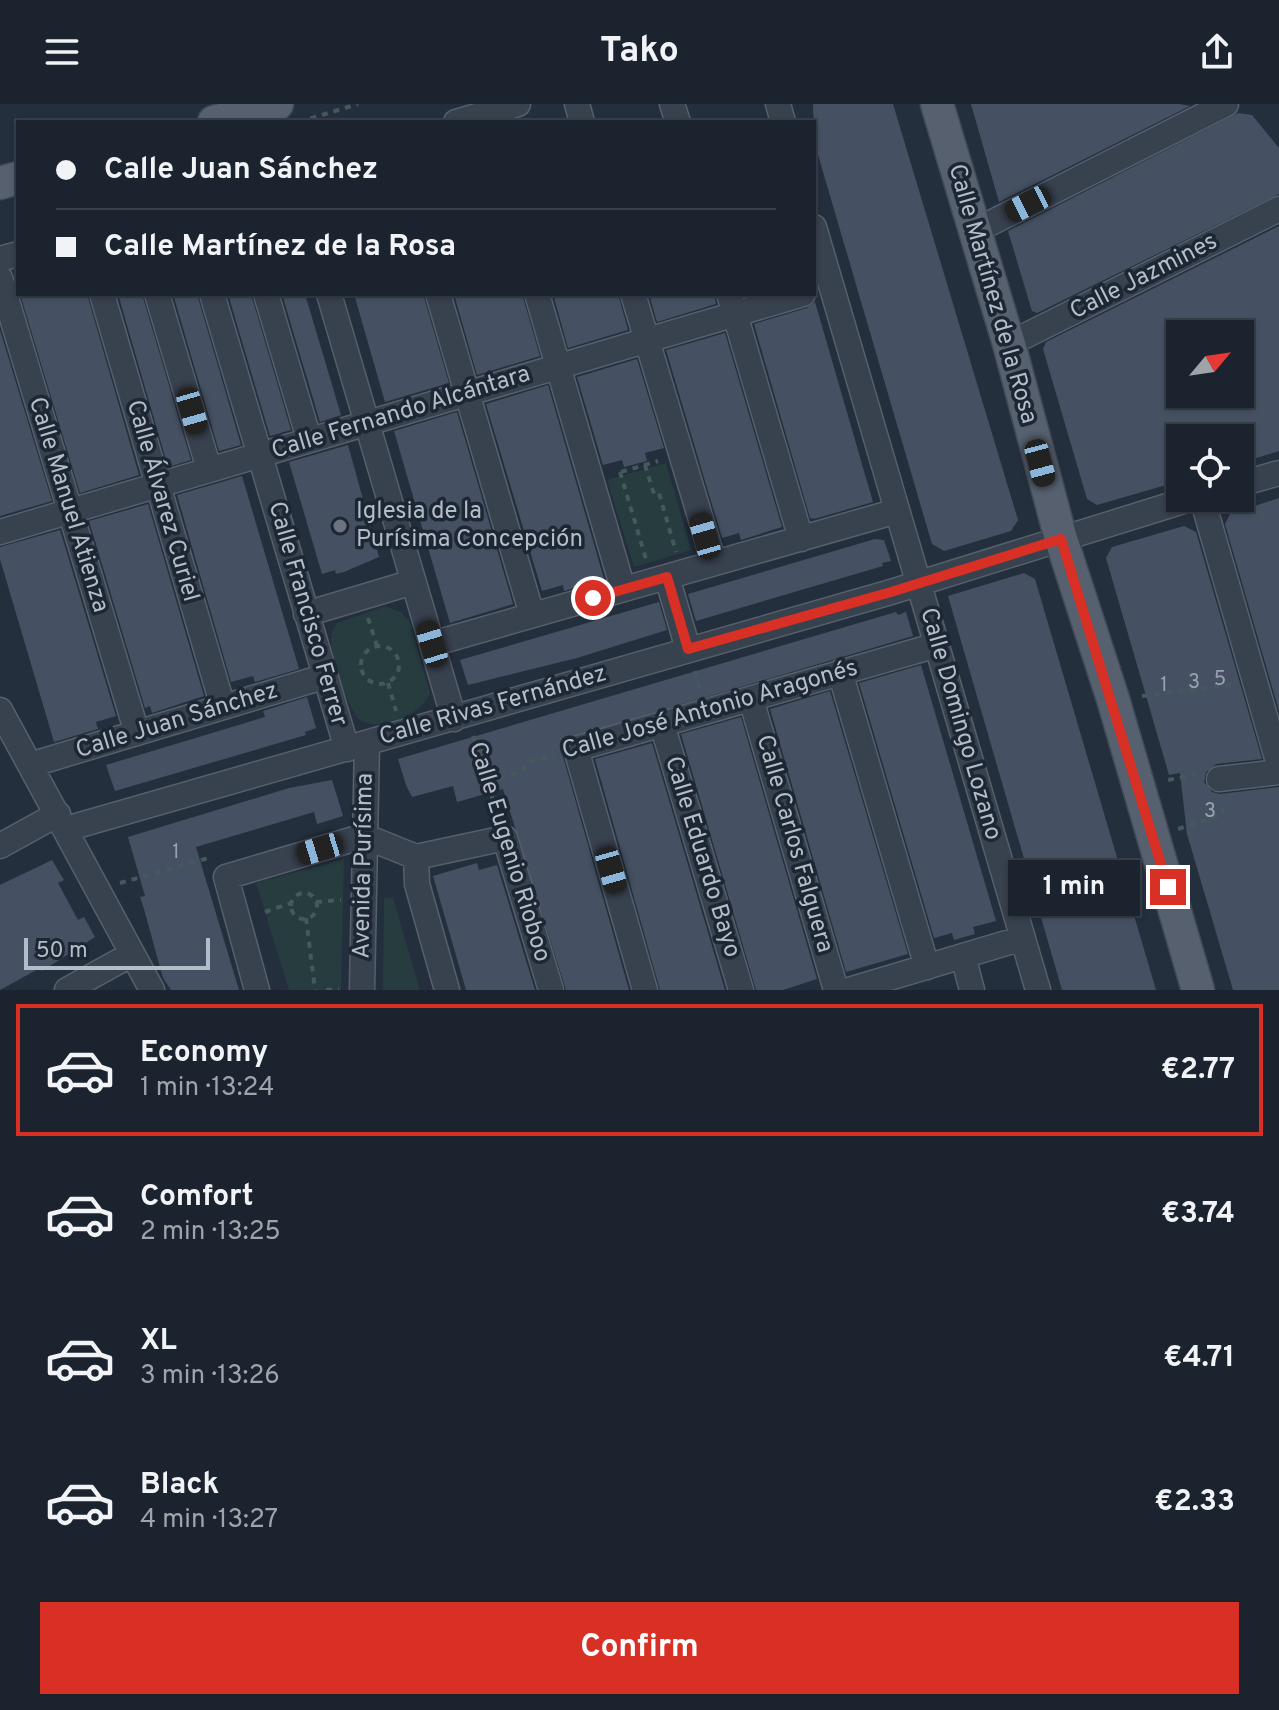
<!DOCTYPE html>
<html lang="en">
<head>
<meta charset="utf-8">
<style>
  :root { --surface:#1b232e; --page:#282f3a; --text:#f1f3f6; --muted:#a0a4aa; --line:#39404a; --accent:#d93025 }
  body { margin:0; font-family:Overpass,sans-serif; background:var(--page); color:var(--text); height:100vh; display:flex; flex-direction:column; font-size:30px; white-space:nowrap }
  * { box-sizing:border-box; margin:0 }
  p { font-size:26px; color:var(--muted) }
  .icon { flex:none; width:44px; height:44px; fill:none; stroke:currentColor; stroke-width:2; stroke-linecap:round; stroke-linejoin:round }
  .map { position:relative; height:886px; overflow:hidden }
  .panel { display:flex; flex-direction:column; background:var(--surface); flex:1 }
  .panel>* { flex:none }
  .banner { position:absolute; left:16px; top:16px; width:800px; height:176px; border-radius:0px; box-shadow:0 2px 6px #0004,0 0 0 2px var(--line); display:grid; align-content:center; height:176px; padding:0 40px; background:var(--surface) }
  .needle { width:52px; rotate:61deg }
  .tools { position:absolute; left:1166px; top:216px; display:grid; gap:16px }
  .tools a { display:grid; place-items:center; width:88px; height:88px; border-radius:0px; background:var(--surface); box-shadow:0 2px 6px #0004,0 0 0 2px var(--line); font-size:40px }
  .scale { position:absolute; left:24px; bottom:20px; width:186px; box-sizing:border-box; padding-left:8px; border:4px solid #b4bcc9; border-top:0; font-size:22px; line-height:28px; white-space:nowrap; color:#b4bcc9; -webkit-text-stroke:6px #1d2633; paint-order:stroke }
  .end { position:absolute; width:36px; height:36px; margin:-18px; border:10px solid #d93025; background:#fff; box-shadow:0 0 0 4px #fff }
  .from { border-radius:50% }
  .bubble { position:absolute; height:56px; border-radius:0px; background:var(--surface); box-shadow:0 2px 6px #0004,0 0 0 2px var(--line); font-size:26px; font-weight:700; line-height:56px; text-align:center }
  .car { position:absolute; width:24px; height:48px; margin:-24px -12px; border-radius:10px; box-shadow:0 0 6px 2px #0007; background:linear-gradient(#222 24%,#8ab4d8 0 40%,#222 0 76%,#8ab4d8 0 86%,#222 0) }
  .banner b { display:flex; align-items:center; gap:28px; height:76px; font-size:30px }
  .banner b+b { border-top:2px solid var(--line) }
  .banner i { width:20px; height:20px; background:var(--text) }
  ul { padding:14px 0 0; list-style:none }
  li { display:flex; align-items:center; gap:24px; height:132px; margin:0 16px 12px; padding:0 24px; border:4px solid transparent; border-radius:0px }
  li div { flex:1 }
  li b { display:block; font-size:30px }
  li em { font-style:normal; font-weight:700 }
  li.selected { border-color:var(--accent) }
  li>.icon { width:72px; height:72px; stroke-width:1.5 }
  .action { display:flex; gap:16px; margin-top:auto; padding:16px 40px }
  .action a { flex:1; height:92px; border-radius:0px; background:var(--accent); color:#fff; font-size:32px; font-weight:700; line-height:92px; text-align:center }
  header { display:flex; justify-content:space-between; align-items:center; height:104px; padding:0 40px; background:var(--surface); font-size:36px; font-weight:700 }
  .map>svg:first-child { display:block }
</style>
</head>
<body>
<header><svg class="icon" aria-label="menu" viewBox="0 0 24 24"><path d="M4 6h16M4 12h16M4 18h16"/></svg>Tako<svg class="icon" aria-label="share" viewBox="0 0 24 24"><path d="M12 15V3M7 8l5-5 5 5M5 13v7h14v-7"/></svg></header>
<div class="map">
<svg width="1279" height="886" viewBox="0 0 1279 886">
  <rect width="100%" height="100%" fill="#242f3e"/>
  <path fill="#263c3f" d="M666,359l25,87 -57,17 -27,-87z
    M385,502l16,6 9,10 20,71c-7,21 -48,39 -68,28 -13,-7 -31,-65 -31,-80 -1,-6 3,-13 6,-18z
    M344,755l-3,131h-52l-33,-107z
    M384,794h9l27,92h-37z"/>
  <path fill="#455162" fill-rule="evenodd" d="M813,0h80l125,416 -7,11 -67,20 -12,-7 -118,-403z
    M971,0h208l11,2 -191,96z
    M1238,9l14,2 27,33v46l-242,119 -5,-2 -24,-80z
    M1279,122v225l-39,12v-25h-60v43l-83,24 -10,-6 -44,-150 3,-7zM1180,230h60v60h-60z
    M20,190h67l52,181 -59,18z
    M118,190h24l49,166 -23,7z
    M173,190h24l44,151 -22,6z
    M228,190h23l40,136 -21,6z
    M282,190h23l36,121 -21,7z
    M354,190h69l26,89 -64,19z
    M454,190h68l18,62 -63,19z
    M553,190h65l10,36 -60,18z
    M649,190h65l2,10 -59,18z
    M815,198l58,200 -59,17 -4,-1 -56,-194 53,-16z
    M0,226l52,171 -52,15z
    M725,229l57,194 -41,13 -2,-7 -17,5 -56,-188z
    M637,255l27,89 -19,5 2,8 -23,6 -2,-7 -19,5 -26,-88z
    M548,281l56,194 -40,12 -1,-6 -21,6 -56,-187z
    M457,308l56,192 -63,19 -56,-192z
    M348,341l31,112 -35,15 -8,2 -1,-4 -13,4 -33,-112z
    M242,372l57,193 -44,13 -2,-6 -22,6 -54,-187z
    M1279,394v213l-54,-187 5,-10z
    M148,400l56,192 -52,17 -2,-7 -5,2 -56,-187z
    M1184,422l12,6 66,227 -46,5 -10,8 -2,10 8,10 8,2 59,-7v203h-46l-46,-156 -7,-61 -11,2 -63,-217 6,-11z
    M60,426l56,186 -20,6 2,7 -44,13 -54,-183v-12z
    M875,435l9,1 7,21 -9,2 1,3 -187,55 -8,-27z
    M1024,469l11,6 121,411h-94l-114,-394z
    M659,498l8,28 -90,28 -109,27 -8,-25z
    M896,508l2,3 8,-3 7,24 -348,103 -3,14 67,237h-63l-63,-201 -46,13 -4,-16 -41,11 -6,-12 -8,-26z
    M921,561l75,256 -23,6 2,7 -21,6 -2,-7 -18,5 -75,-255z
    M830,587l78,263 -62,18 -76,-263z
    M307,593l9,31 -11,4 1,3 -191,56 -9,-26 159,-48 -2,-6z
    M741,613l76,262 -34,11h-27l-75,-256z
    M652,639l73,247h-65l-65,-231z
    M332,676l11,36 -26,8 -3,-12 -118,35 43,143h-68l-8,-12 -19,-69 -4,-12 5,-1 -17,-59 161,-49z
    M52,756l12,20 -6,3 20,37 6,-3 11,20 -53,34 -2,-3 -40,22v-105z
    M477,759l2,7 18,-5 38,125h-69l-33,-114z"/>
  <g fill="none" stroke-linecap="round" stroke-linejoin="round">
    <defs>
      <path id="minor" d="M577,0l5,18
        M672,0l6,18
        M778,0l5,18
        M456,18l62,-18
        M814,123l224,763
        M975,127l251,-127
        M0,155l18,-5
        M0,174l137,455
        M102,190l121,413
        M157,190l52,175
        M212,190l135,455
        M266,190l43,145
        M329,190l125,425
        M438,190l94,321
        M537,190l86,295
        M633,190l81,269
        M729,190l72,245
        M1009,240l270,-135
        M1240,380l39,-11
        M1202,394l77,267
        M0,428l803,-238
        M667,473l21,72
        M306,510l107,-32
        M432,540l465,-133
        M840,568l87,295
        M751,595l85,291
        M0,606l152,280
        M662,620l79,266
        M30,661l293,-88
        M1219,675l60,-7
        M66,725l825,-237 302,-94
        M0,742l58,-32
        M416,753l1,27 30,106
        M963,852l9,34
        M67,886l65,-36
        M257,886l-31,-113 138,-41 52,21 89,-19 46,152
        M362,886l5,-247
        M645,886l-69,-241 361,-104
        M849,886l174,-52"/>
      <path id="major" d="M937,0l72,240 52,195 52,160 85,291
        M214,18l63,-18
        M0,79l18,-5"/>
    </defs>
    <use href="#minor" stroke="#565f6c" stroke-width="27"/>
    <use href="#major" stroke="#414a57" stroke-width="35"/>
    <path stroke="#44595c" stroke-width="4" stroke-dasharray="6 6" stroke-linecap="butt" d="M299,18l59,-18
      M645,361l9,29 5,-1 17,59
      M620,368l26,87
      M621,368l37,-11
      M368,514l9,28
      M361 561a19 19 0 1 1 38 0a19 19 0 1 1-38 0Z
      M695,567l5,18
      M388,579l8,28
      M1142,592l91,-11
      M473,632l25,80
      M1168,676l27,-5
      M488,677l33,-9 7,-10 27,-7
      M1178,725l45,-15 -1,-12
      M120,779l92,-26
      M291 802a13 13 0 1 1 26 0a13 13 0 1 1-26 0Z
      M316,798l25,-2
      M265,808l26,-9
      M306,814l9,72
      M326,886l13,-1"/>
    <use href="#minor" stroke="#38414e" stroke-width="24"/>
    <use href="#major" stroke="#56606e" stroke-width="32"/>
  </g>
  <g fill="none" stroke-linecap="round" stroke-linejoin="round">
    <path stroke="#d93025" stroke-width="10" d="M593,494l74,-21 21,72 203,-57 170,-53 107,348"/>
  </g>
  <circle fill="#6b7280" stroke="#1d2633" stroke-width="3" cx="340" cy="422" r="8"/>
  <g text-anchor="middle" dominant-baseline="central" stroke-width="7" stroke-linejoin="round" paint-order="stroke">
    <g font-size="20" fill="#98a1af">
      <text x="1220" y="576">5</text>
      <text x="1194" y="579">3</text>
      <text x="1164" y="582">1</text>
      <text x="1210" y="708">3</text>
      <text x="176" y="749">1</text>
    </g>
    <g font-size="24" fill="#b4bcc9" stroke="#1d2633">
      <text transform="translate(1144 173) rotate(-27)">Calle Jazmines</text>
      <text transform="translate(992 190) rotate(74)">Calle Martínez de la Rosa</text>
      <text transform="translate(401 309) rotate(-17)">Calle Fernando Alcántara</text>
      <text transform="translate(162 397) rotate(74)">Calle Álvarez Curiel</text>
      <text transform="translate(68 401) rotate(73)">Calle Manuel Atienza</text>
      <text transform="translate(307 510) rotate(74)">Calle Francisco Ferrer</text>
      <text transform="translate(493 602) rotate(-16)">Calle Rivas Fernández</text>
      <text transform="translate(710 606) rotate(-16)">Calle José Antonio Aragonés</text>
      <text transform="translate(177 617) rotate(-17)">Calle Juan Sánchez</text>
      <text transform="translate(960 620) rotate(74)">Calle Domingo Lozano</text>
      <text transform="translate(794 740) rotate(74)">Calle Carlos Falguera</text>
      <text transform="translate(509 748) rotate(73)">Calle Eugenio Rioboo</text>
      <text transform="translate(702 753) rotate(73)">Calle Eduardo Bayo</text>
      <text transform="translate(364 762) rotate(-89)">Avenida Purísima</text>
    </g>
    <g font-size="24" fill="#b4bcc9" stroke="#1d2633" text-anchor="start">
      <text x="356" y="408">Iglesia de la<tspan x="356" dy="28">Purísima Concepción</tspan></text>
    </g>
  </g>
</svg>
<div class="tools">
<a><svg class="needle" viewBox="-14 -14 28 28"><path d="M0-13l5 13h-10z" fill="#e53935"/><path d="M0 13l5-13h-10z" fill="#a0a4aa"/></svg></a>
<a><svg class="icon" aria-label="locate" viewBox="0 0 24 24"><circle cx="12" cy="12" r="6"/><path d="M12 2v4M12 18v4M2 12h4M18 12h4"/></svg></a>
</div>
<div class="scale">50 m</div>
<i class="end from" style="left:593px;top:494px"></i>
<i class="end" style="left:1168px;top:783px"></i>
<div class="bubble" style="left:1008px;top:756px;width:132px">1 min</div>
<i class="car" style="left:1028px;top:100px;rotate:243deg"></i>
<i class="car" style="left:192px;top:307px;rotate:164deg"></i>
<i class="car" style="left:1040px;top:359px;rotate:165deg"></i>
<i class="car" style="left:705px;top:432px;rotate:344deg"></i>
<i class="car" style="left:432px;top:540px;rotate:343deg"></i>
<i class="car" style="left:320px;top:745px;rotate:253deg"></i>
<i class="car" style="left:611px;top:766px;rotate:164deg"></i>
<div class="banner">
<b><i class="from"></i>Calle Juan Sánchez</b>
<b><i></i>Calle Martínez de la Rosa</b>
</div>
</div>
<section class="panel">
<ul>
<li class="selected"><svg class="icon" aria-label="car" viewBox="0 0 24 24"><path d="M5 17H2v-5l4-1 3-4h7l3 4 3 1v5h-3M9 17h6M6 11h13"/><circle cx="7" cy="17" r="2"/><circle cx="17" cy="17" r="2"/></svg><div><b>Economy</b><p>1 min · 13:24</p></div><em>€2.77</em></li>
<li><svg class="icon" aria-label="car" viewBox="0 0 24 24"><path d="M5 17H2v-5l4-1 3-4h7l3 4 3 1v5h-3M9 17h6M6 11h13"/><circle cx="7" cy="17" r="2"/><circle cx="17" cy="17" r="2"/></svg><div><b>Comfort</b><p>2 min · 13:25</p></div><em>€3.74</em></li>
<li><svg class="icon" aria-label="car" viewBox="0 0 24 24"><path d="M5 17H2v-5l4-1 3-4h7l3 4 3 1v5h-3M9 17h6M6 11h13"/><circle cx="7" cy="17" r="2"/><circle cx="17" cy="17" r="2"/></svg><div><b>XL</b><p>3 min · 13:26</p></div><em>€4.71</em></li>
<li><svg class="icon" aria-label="car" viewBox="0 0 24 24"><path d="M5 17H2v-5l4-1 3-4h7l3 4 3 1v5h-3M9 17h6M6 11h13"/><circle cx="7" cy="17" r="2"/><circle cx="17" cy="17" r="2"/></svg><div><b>Black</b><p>4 min · 13:27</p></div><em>€2.33</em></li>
</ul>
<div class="action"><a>Confirm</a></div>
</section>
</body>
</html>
